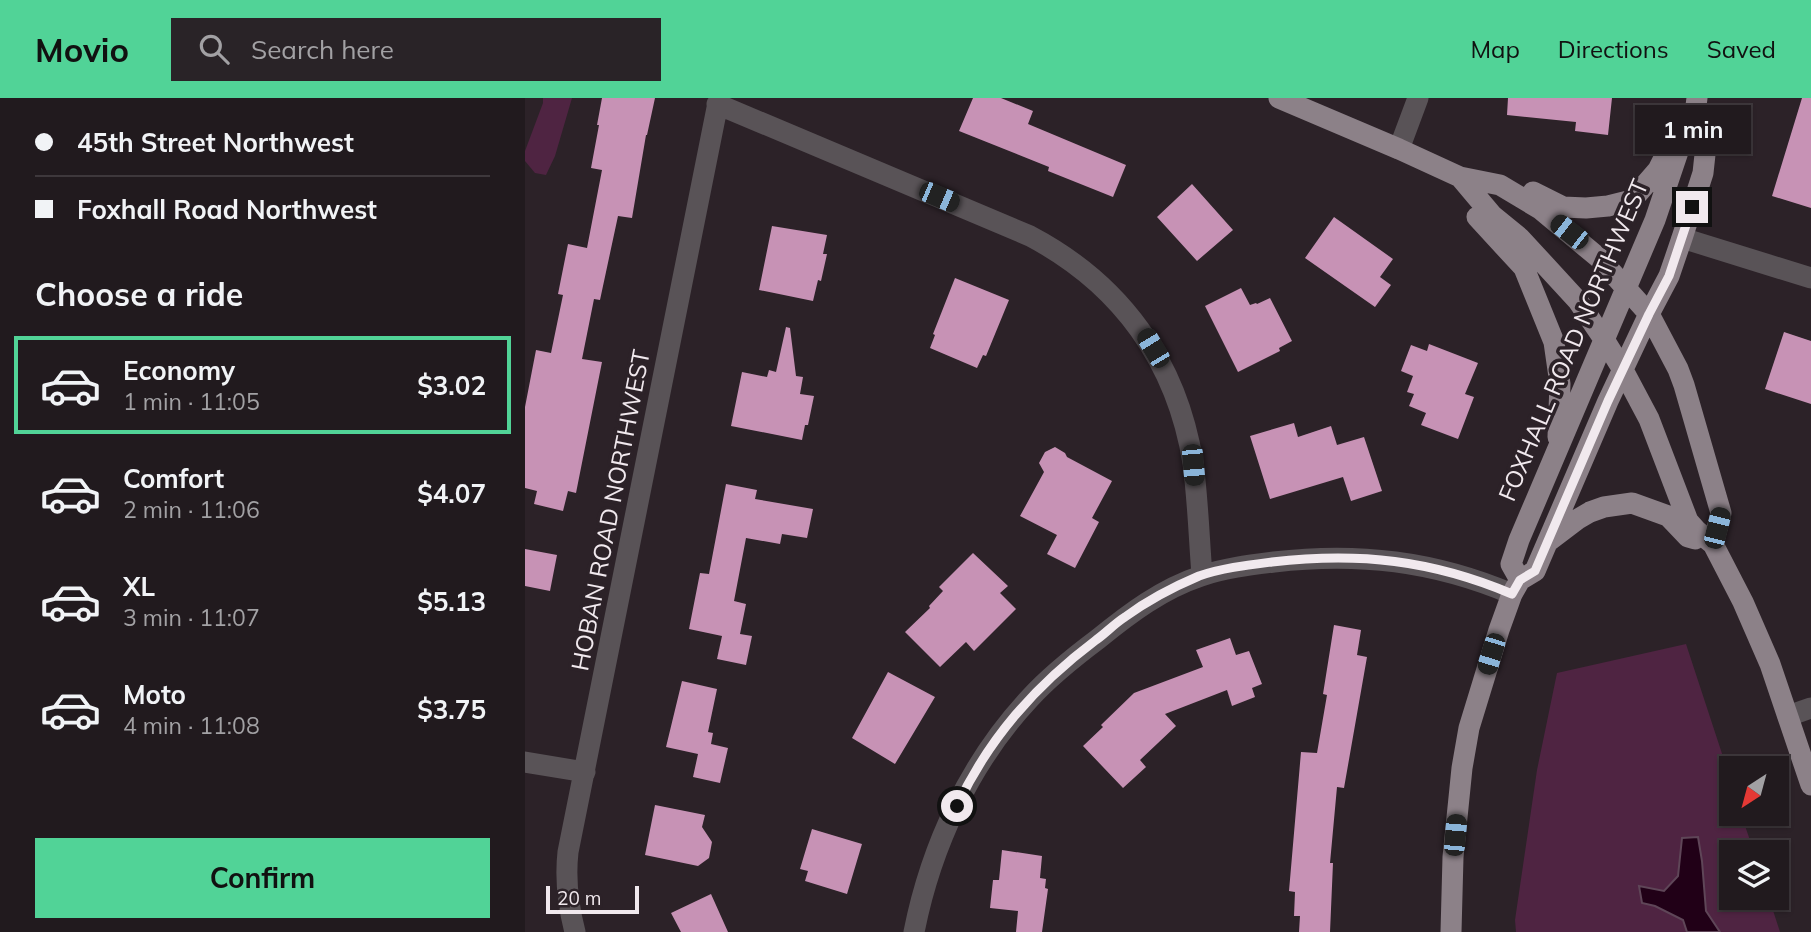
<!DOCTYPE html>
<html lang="en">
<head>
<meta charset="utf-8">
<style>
  :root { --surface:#211a1e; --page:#292327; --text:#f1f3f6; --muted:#a2a1a4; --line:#3e383c; --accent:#51d397 }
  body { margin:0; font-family:Mulish,sans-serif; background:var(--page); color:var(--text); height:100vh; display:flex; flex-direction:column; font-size:26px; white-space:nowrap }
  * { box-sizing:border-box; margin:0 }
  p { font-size:23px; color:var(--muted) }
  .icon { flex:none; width:38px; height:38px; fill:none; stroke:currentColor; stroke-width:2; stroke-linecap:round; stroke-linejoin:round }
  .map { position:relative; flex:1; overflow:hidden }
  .side { display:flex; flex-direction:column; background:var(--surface); width:525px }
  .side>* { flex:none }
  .guide { display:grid; align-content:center; height:154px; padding:0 35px; background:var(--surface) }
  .needle { width:46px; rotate:216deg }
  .tools { position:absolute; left:1194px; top:658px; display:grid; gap:14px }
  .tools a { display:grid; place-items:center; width:70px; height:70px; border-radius:0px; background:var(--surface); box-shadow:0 2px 5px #0004,0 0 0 2px var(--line); font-size:35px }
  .scale { position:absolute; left:21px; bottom:18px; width:93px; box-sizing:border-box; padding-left:7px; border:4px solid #f1e9ee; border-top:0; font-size:19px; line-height:24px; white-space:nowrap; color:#f1e9ee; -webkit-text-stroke:5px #2c2228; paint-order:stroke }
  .end { position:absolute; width:32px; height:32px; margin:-16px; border:9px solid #f1e9ee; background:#111; box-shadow:0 0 0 4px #111 }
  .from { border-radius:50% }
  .bubble { position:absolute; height:49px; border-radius:0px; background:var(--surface); box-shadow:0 2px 5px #0004,0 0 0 2px var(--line); font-size:23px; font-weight:700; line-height:49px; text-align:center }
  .car { position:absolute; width:21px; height:42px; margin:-21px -10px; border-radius:9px; box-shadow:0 0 5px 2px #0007; background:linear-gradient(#222 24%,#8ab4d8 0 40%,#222 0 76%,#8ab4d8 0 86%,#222 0) }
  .guide b { display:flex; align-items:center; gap:24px; height:66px; font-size:26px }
  .guide b+b { border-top:2px solid var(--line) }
  .guide i { width:18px; height:18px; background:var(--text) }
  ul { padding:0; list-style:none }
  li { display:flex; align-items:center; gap:21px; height:98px; margin:0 14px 10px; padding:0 21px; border:4px solid transparent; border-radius:0px }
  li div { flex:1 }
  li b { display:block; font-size:26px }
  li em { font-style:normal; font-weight:700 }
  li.current { border-color:var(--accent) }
  li>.icon { width:63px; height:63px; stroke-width:1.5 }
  h2 { padding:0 35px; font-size:32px; line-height:84px }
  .primary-button { display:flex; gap:14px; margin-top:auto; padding:14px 35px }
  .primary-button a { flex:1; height:80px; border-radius:0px; background:var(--accent); color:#111; font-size:28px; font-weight:700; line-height:80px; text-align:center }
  header { display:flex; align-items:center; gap:42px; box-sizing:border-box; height:98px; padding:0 35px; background:var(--accent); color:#111 }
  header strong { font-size:33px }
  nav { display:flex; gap:38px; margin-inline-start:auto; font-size:24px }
  .search { width:490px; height:63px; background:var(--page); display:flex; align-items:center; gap:18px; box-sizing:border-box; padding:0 24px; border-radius:0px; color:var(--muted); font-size:26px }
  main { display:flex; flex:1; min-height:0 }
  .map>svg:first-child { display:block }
</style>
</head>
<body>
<header>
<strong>Movio</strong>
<div class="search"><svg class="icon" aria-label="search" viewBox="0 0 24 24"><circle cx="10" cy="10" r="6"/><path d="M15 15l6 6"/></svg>Search here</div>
<nav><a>Map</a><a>Directions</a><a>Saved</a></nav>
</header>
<main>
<section class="side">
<div class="guide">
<b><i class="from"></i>45th Street Northwest</b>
<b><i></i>Foxhall Road Northwest</b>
</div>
<h2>Choose a ride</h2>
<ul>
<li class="current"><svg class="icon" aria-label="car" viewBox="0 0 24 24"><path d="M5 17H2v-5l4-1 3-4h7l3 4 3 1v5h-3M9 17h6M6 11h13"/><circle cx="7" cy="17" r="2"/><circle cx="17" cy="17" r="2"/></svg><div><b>Economy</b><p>1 min · 11:05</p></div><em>$3.02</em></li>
<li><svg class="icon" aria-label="car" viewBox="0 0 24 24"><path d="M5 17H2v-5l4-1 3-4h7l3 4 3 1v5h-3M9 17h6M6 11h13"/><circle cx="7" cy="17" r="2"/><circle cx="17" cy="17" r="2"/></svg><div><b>Comfort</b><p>2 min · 11:06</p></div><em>$4.07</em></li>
<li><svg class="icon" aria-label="car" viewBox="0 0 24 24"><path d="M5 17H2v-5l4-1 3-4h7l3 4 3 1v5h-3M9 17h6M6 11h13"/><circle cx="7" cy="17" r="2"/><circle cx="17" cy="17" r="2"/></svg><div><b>XL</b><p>3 min · 11:07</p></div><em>$5.13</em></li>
<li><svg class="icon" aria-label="car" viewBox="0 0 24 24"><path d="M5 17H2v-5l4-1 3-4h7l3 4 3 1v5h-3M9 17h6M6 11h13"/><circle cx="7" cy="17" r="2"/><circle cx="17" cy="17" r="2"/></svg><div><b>Moto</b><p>4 min · 11:08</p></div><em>$3.75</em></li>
</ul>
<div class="primary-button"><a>Confirm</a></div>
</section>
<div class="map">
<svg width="1286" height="834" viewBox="0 0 1286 834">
  <rect width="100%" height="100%" fill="#2c2228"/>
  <path fill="#4f2442" d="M18,0h29l-17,58 -9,19 -11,-2 -10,-12v-10l18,-48z
    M1161,546l45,137v33h10l13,38h-23v46h38l11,34h-264l-1,-12 22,-150 20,-97z"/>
  <path fill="#210017" stroke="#5f4658" stroke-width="2" d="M1173,739l4,24 4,50 14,21h-33l-4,-12 -28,-14 -13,-3 -3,-17 25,5 14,-15 4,-38z"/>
  <path fill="#c792b5" d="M77,0h53l-8,37h-1l-14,83 -14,-2 -18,84 -6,-1 -12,60 20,3 -26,131 -8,-2 -5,20 -29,-7 3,-13 -12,-3v-81l11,-57 15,3 12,-58 -5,-1 10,-50 19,4 15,-78 -11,-2 8,-43h-2z
    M448,0h28l32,13 -5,13 98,41 -13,32 -65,-26 1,-4 -90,-36z
    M983,0h104l-4,37 -33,-4 1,-9 -69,-7z
    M1277,0h9v110l-39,-12z
    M667,86l41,46 -36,31 -40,-44z
    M809,119l59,42 -13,18 11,8 -16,22 -70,-49z
    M247,128l55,9 -4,19h4l-6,27 -3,-1 -5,21 -54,-11z
    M430,180l54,22 -23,56 -3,-1 -6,13 -47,-20 5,-13 -2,-1z
    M716,190l9,17 6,-2 1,1 13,-6 22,43 -13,7 1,3 -42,21 -33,-66z
    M261,229l4,1 6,48 7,1 -3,17 14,2 -6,29h-3l-3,15 -71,-14 11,-54 25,5 2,-7 7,2z
    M1259,234l27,9v63l-46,-15z
    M904,246l49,19 -13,31 9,3 -16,42 -37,-14 5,-12 -17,-7 5,-12 -7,-2 6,-16 -12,-5 10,-26 16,6z
    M769,325l4,14 33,-11 6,19 27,-8 18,54 -31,10 -8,-24 -73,22 -20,-63z
    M530,349l10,6 2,4 45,24 -20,37 7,4 -24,46 -28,-14 10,-19 -37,-19 24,-44 -5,-9 6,-11z
    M201,386l31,6 -2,9 58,10 -6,29 -25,-4 -2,10 -34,-6 -12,63 12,3 -6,30 12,2 -6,29 -29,-6 5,-23 -33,-7 11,-56 9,1z
    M0,451l32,6 -7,36 -25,-5z
    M448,455l35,33 -8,7 16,16 -42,42 -8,-9 -26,25 -35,-35 25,-24 -1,-2 14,-15 -4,-4z
    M809,527l27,5 -4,25 10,2 -23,131 -7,-1 -7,76h3l-3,69h-31l1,-16h-6l1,-24 -6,-1 12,-139 16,1 10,-58 -4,-1z
    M705,540l6,17 13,-4 13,33 -10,4 3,9 -23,9 -5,-16 -62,24 11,12 -36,34 6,7 -23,21 -40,-42 20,-19 -2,-2 33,-32 69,-26 -7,-17z
    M363,574l47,25 -40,67 -43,-26z
    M157,583l35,8 -9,43 5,1 -2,11 17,4 -8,35 -27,-6 5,-23 -32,-7z
    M130,707l50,10 -3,12 10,15 -3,16 -11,8 -53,-11z
    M287,731l50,15 -15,50 -42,-13 3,-10 -8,-2z
    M477,752l40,6 -2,22 6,1 -1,9 3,1 -6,43h-26l2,-21 -28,-3 3,-28h6z
    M186,796l17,38h-47l-10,-19z"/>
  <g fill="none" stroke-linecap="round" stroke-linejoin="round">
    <path stroke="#595357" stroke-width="21" d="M192,6l313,132c91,48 147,126 163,227 5,37 6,75 9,112
      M874,51l19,-51
      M1157,140l129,40
      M1263,618l23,-8
      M0,664l60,10
      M50,834c-7,-27 -10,-53 -7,-80l151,-754
      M389,834c17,-86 56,-170 116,-234 21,-23 44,-41 68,-59 32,-26 64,-50 103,-63 24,-8 49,-11 73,-14 84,-10 160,-1 238,32"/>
    <path stroke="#8c8188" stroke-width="21" d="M754,0l120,51 61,28 40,8 40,24 59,49 50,56 29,55 6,16 37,128 -8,31
      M935,79l32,38 28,23 58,63 27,40 18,29 26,49 39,102 9,10 16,13 30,58 27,62 41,121
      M1008,94l30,15 23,1 22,-2 24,-6 26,-30 11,-22
      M952,119l47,51 30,74 6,42 -2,53
      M1024,443l29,-22 12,-7 14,-5 28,-4 36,13 20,21 7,2
      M995,482l-9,-16 8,-24 136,-320 26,-77 13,-22 3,-23
      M926,834l2,-75 9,-89 7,-40 30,-98 13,-36 8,-14 15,-9 73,-170 41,-87 20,-38 13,-38 21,-65 3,-28 -12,-24"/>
  </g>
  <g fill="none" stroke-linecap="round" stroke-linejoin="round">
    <path stroke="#f1e9ee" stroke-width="9" d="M432,708c32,-68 78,-120 139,-166 10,-7 18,-16 29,-23 23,-17 48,-30 74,-41 23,-8 49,-11 73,-14 87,-10 160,-2 240,32l8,-14 15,-9 73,-170 41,-87 20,-38 23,-69"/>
  </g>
  <g text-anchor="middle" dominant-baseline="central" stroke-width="7" stroke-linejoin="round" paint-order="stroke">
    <g font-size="24" fill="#f1e9ee" stroke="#2c2228">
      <text transform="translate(1048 242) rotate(-67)">FOXHALL ROAD NORTHWEST</text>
      <text transform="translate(85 412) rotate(-79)">HOBAN ROAD NORTHWEST</text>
    </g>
  </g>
</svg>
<div class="tools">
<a><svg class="needle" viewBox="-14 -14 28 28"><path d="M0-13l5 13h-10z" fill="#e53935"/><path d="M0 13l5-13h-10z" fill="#a2a1a4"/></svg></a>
<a><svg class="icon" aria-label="layers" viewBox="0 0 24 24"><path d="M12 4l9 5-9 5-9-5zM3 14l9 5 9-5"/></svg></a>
</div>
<div class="scale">20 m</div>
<i class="end from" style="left:432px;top:708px"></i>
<i class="end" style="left:1167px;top:109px"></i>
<div class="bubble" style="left:1110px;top:7px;width:116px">1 min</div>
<i class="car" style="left:414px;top:99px;rotate:113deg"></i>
<i class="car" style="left:1044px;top:134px;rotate:308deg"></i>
<i class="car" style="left:628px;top:250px;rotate:329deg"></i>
<i class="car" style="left:668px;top:367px;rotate:175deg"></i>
<i class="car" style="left:1192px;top:430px;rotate:14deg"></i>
<i class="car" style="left:966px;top:556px;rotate:197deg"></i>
<i class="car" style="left:930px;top:737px;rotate:5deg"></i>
</div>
</main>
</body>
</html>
